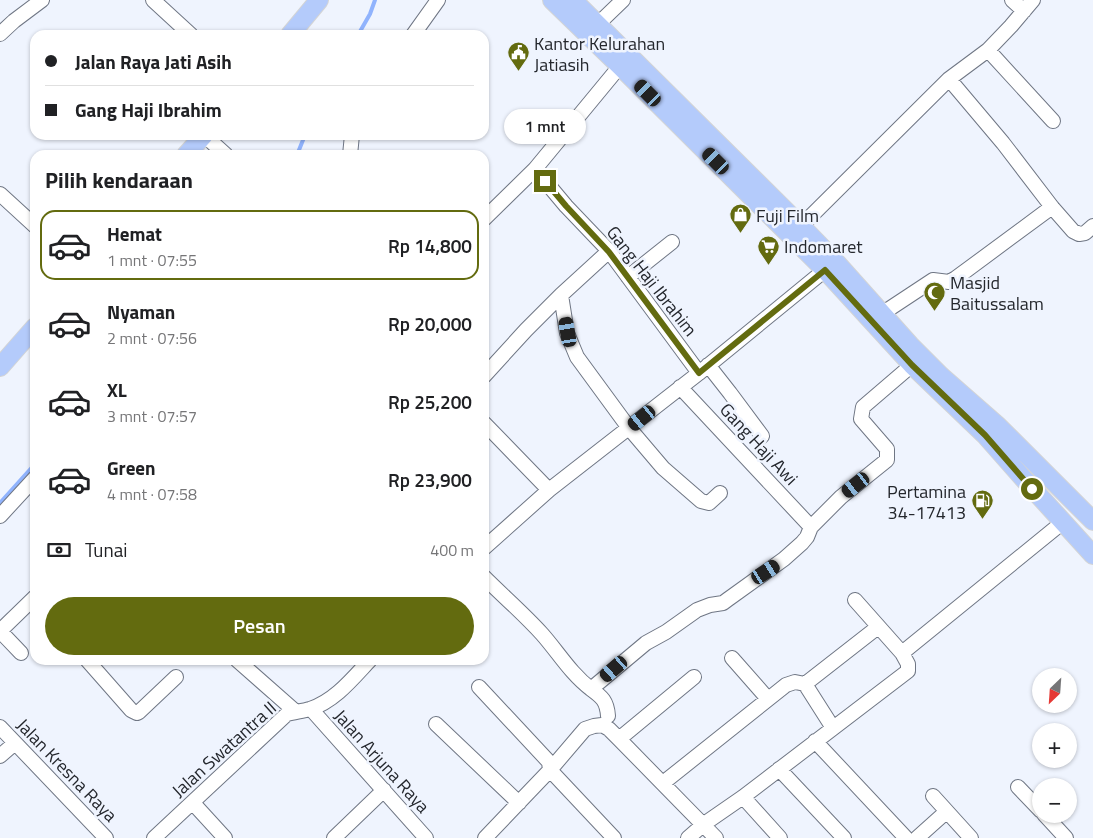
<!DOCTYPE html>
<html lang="id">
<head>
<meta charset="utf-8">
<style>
  :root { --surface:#fff; --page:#f6f6f6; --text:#202124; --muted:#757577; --line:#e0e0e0; --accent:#636b0f }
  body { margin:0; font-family:"Titillium Web",sans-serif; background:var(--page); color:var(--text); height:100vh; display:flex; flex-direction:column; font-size:19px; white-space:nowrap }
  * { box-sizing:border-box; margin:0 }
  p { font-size:16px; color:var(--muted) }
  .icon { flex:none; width:28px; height:28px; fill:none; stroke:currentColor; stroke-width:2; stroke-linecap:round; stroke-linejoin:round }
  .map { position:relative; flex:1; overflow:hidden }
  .drawer { position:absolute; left:30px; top:150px; width:459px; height:515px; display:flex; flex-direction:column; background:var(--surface); border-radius:15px; box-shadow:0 1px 4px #0004 }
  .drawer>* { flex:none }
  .top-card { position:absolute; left:30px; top:30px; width:459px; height:110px; border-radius:15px; box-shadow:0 1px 4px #0004; display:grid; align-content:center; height:110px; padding:0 15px; background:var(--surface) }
  .needle { width:32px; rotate:205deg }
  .controls { position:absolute; left:1032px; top:668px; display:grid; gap:10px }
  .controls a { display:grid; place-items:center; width:45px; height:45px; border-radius:50%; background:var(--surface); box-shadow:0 1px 4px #0004; font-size:25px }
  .end { position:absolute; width:22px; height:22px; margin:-11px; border:6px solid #636b0f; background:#fff; box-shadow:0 0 0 2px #fff }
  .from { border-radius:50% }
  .bubble { position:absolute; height:35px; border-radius:18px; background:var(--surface); box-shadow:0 1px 4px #0004; font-size:16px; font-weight:600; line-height:35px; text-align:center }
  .car { position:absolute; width:15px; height:30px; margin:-15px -8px; border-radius:6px; box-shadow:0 0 4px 1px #0007; background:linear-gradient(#222 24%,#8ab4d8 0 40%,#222 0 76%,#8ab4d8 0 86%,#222 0) }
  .top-card b { display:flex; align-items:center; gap:18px; height:48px; font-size:19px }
  .top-card b+b { border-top:1px solid var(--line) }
  .top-card i { width:12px; height:12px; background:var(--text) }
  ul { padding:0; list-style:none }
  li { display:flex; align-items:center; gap:15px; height:70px; margin:0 10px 8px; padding:0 5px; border:2px solid transparent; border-radius:15px }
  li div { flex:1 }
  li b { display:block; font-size:19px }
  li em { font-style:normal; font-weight:600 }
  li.active { border-color:var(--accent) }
  li>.icon { width:45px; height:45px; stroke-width:1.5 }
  h2 { padding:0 15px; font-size:22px; line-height:60px }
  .pay { display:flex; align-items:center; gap:12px; height:55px; padding:0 15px; font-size:19px }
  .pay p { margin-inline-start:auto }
  .primary-button { display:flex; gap:10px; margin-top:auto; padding:10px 15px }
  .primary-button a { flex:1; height:58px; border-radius:30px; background:var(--accent); color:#fff; font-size:20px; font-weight:600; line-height:58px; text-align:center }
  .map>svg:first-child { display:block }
</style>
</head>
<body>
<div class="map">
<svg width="1093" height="838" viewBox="0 0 1093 838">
  <rect width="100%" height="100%" fill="#eff4fe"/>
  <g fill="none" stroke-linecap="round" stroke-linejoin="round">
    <path stroke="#90b3fd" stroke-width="4" d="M358,35l12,-21 5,-14
      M297,155l8,-20
      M0,503l35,-39"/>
    <defs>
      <path id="minor" d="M153,0l38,35
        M1012,0l12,11
        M597,25l26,-25
        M0,34l14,-13 28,-21
        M413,35l25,-35
        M988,50l65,71
        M949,79l54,64 49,64 21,24 6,3 6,-1 8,-7
        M204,135l22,20
        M350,155l2,-20
        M535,169l31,37 43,45 90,122
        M0,194l35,32
        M484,219l51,-50 85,-103
        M801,226l148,-147 39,-29 23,-24 22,-26
        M628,277l44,-35
        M561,295l6,38 10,24 52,71 34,40 38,33 8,2 11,-10
        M883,313l50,-33 16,2 7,-4 96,-71
        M708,365l22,28 32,43
        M484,376l42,-46 35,-35 48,-44
        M680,387l131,140
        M484,423l65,67
        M0,516l35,-38
        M484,548l65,-58 150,-117 126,-103
        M484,577c19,19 40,37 58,57 16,18 29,40 49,55l55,-46 20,-11 31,-22 13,-5 13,-2 4,-3 57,-41 18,-16 5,-6 4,-10 30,-30 46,-37v-11l-26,-30 2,-12 49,-42
        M0,631l35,-34
        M0,631l21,22
        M902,653l161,-131
        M732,658l36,41
        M87,660l44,50 6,3 2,-1 37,-35
        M237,660l59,52
        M805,684l28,44
        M479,687l70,75 1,8 64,68
        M591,689c11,8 16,12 17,27
        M311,709l115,129
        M436,724l83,79
        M0,727l106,111
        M619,739l75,-62
        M815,741l91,97
        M0,756l15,-13
        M779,769l65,69
        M663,783l123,-98 9,-3 10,2 73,-57
        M1018,787l23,24
        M933,796l38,42
        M743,797l37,41
        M193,803l32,35
        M1044,814l22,24
        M154,838l133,-124c8,-2 16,-3 23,-5 25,-8 43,-31 60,-49
        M334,838l50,-48
        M485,838l65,-68 35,-41 9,-3 8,-1 7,4 10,10 97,99
        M688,838l16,-14 39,-27 165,-126v-7l-6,-11 -47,-53
        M917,838l29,-26"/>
      <path id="major" d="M552,0l68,66 205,204 87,95 73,70 37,42 71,78
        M573,0l228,226 33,34 76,85 31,31 57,50 95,95
        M290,35l29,-35
        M186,155l18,-20
        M0,367l35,-40"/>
    </defs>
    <use href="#minor" stroke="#6f7684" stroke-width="16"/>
    <use href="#major" stroke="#d3d4d5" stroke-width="20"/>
    <use href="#minor" stroke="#fff" stroke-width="14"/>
    <use href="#major" stroke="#b4cbfb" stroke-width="18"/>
  </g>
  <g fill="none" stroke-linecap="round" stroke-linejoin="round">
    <path stroke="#636b0f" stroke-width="6" d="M545,181l21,25 43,46 90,121 126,-103 87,95 73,70 47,54"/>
  </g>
  <defs>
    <symbol id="civic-pin" viewBox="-11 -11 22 30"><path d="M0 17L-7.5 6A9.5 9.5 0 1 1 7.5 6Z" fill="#636b0f" stroke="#eff4fe"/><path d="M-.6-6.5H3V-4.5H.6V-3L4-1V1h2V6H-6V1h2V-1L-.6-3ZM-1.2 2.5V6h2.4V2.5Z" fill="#fff"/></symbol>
    <symbol id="shop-pin" viewBox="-11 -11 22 30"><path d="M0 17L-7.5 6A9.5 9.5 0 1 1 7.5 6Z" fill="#636b0f" stroke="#eff4fe"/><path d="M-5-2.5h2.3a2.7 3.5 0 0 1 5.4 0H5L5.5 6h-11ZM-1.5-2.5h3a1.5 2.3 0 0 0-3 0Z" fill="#fff"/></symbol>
    <symbol id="supermarket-pin" viewBox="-11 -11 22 30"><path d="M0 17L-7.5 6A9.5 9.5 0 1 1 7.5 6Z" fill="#636b0f" stroke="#eff4fe"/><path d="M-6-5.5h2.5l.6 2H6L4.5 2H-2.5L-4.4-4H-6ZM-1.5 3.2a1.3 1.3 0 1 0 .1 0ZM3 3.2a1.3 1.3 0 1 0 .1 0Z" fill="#fff"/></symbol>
    <symbol id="mosque-pin" viewBox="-11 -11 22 30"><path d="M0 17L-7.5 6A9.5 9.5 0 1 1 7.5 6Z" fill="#636b0f" stroke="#eff4fe"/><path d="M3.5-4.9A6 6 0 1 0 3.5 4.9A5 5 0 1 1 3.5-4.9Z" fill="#fff"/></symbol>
    <symbol id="fuel-pin" viewBox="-11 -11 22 30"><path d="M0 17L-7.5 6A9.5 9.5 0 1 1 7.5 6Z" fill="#636b0f" stroke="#eff4fe"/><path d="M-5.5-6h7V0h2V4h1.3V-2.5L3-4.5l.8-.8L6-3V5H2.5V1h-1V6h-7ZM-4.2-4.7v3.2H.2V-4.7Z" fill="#fff"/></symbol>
  </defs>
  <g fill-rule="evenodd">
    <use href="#civic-pin" x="506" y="40" width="25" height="34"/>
    <use href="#shop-pin" x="728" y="202" width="25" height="34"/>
    <use href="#supermarket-pin" x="756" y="234" width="25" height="34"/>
    <use href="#mosque-pin" x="922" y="280" width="25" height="34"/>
    <use href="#fuel-pin" x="970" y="488" width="25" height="34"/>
  </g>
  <g text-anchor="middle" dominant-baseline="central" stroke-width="5" stroke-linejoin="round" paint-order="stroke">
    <g font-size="18" fill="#24272d" stroke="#eff4fe" text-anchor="start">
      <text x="534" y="43">Kantor Kelurahan<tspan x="534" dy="21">Jatiasih</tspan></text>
      <text x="756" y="215">Fuji Film</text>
      <text x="784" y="246">Indomaret</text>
      <text x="950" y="282">Masjid<tspan x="950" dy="21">Baitussalam</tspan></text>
      <text x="966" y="491" text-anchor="end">Pertamina<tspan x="966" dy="21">34-17413</tspan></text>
    </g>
    <g font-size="18" fill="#24272d" stroke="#eff4fe">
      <text transform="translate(652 281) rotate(52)">Gang Haji Ibrahim</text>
      <text transform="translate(759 444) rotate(47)">Gang Haji Awi</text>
      <text transform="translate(224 749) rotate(-42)">Jalan Swatantra II</text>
      <text transform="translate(382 761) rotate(48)">Jalan Arjuna Raya</text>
      <text transform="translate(67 770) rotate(46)">Jalan Kresna Raya</text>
    </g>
  </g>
</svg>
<div class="controls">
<a><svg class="needle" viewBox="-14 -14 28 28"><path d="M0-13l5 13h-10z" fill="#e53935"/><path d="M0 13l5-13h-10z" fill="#757577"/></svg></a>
<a>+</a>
<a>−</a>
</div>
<i class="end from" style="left:1032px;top:489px"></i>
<i class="end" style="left:545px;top:181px"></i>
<div class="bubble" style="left:504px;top:109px;width:82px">1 mnt</div>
<i class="car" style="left:648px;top:93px;rotate:315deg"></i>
<i class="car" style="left:716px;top:161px;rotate:315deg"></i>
<i class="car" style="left:568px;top:332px;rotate:350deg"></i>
<i class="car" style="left:642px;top:418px;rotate:231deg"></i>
<i class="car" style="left:856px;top:485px;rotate:232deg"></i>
<i class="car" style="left:766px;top:572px;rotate:57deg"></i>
<i class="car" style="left:614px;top:669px;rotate:229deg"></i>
<div class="top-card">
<b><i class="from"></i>Jalan Raya Jati Asih</b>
<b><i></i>Gang Haji Ibrahim</b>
</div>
<section class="drawer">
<h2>Pilih kendaraan</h2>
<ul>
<li class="active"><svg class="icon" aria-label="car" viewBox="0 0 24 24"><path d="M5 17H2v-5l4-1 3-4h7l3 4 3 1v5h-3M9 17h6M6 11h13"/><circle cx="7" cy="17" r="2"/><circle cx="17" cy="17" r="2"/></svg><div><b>Hemat</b><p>1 mnt · 07:55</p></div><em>Rp 14,800</em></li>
<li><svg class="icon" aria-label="car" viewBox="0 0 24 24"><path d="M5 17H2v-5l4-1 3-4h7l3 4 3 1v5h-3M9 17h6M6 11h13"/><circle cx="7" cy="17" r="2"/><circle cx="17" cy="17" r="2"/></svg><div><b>Nyaman</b><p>2 mnt · 07:56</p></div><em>Rp 20,000</em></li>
<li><svg class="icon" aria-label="car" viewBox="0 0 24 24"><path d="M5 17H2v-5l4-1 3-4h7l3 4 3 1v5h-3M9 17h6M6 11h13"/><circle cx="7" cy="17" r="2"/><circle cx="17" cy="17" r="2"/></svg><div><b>XL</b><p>3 mnt · 07:57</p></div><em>Rp 25,200</em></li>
<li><svg class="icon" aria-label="car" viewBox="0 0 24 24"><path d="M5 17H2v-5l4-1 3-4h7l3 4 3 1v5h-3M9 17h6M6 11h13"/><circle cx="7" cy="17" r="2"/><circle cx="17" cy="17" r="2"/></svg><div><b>Green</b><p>4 mnt · 07:58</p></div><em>Rp 23,900</em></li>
</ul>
<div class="pay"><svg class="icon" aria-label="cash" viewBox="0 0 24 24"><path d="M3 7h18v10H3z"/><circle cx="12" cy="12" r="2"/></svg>Tunai<p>400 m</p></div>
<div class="primary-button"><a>Pesan</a></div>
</section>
</div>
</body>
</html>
